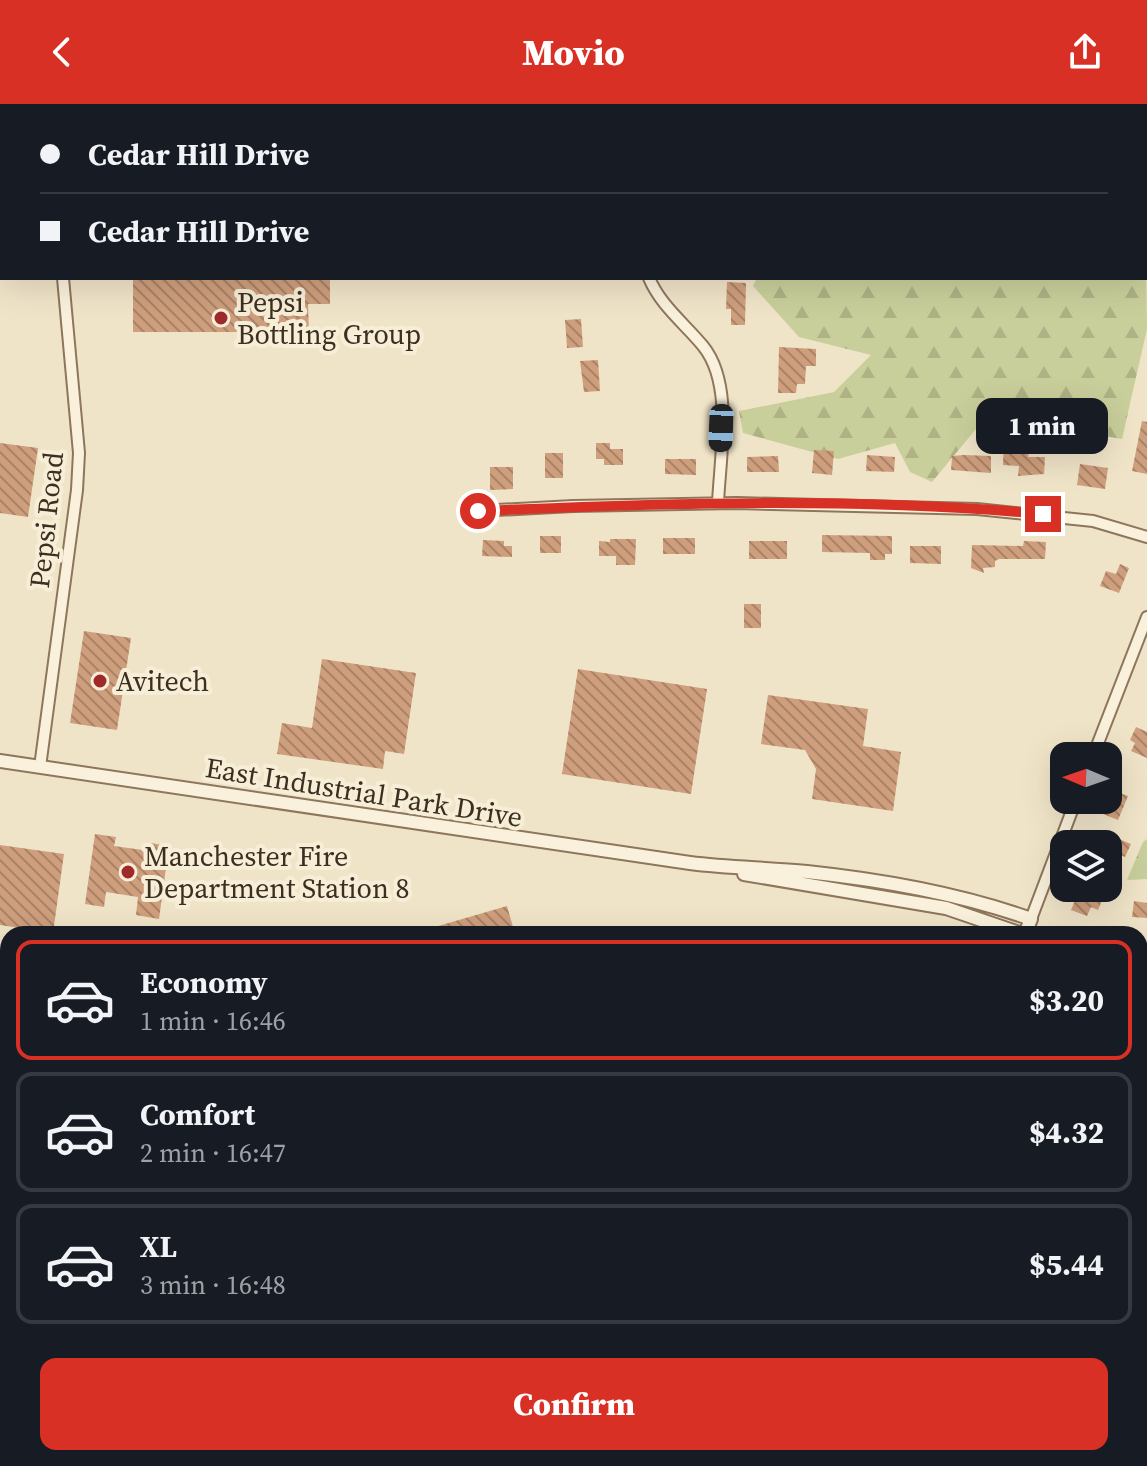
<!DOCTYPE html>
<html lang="en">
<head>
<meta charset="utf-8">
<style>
  :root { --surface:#171b24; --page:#20242c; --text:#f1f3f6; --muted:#9ea1a6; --line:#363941; --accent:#d93025 }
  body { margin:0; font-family:"Source Serif 4",serif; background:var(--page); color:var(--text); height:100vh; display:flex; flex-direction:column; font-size:30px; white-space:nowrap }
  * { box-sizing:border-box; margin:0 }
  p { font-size:26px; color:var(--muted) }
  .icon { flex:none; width:44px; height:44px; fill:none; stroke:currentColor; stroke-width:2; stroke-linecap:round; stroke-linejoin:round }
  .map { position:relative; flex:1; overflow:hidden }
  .details { position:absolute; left:0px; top:822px; width:1148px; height:540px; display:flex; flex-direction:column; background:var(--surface); border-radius:24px 24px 0 0; box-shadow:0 8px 32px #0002 }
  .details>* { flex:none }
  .banner { position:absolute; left:0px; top:0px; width:1148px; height:176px; box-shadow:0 8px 32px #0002; display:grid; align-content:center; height:176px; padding:0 40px; background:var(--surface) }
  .needle { width:52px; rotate:272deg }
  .tools { position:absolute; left:1050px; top:638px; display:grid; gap:16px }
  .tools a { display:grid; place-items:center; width:72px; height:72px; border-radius:16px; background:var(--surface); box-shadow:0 8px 32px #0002; font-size:40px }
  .end { position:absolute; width:36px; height:36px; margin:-18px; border:10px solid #d93025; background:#fff; box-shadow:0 0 0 4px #fff }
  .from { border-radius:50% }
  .bubble { position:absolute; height:56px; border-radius:16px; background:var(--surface); box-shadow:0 8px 32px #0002; font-size:26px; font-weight:800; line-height:56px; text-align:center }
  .car { position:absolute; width:24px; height:48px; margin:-24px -12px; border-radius:10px; box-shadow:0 0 6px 2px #0007; background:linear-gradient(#222 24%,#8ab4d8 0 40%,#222 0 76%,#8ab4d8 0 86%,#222 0) }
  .banner b { display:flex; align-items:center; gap:28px; height:76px; font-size:30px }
  .banner b+b { border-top:2px solid var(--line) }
  .banner i { width:20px; height:20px; background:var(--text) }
  ul { padding:14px 0 0; list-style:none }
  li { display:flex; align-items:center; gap:24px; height:120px; margin:0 16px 12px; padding:0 24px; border:4px solid var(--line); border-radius:16px }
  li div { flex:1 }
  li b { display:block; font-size:30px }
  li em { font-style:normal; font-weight:800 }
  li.selected { border-color:var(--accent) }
  li>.icon { width:72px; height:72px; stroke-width:1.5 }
  .cta { display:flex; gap:16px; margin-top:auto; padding:16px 40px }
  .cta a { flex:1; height:92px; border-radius:16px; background:var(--accent); color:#fff; font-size:32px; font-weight:800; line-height:92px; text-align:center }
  header { display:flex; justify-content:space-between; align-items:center; height:104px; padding:0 40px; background:var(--accent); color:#fff; font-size:36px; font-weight:800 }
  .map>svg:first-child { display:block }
</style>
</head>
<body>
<header><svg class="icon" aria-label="back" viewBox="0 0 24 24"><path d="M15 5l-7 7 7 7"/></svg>Movio<svg class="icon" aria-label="share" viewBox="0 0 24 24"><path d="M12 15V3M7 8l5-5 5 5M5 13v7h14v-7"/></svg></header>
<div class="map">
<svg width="1147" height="1362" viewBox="0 0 1147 1362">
  <defs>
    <pattern id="forest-firs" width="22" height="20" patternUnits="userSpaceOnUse" patternTransform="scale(2)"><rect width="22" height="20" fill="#c9cf9b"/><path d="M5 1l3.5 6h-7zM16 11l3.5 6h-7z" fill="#aeb285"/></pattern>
    <pattern id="building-back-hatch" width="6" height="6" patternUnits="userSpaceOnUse" patternTransform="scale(2)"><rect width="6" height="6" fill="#cf9f7d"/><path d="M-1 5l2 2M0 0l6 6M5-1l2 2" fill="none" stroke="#a98266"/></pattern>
  </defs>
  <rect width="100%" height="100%" fill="#f0e4c8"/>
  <path fill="url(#forest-firs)" d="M1146,157l1,68 -25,110 -66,-11 -80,1 -44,53 -22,-10 -15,-29 -57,16 -95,-26 -4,-22 95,-19 37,-37 -72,-18 -46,-51 4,-8h389z
    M1147,735v40l-20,1 16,-38z"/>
  <path fill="url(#building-back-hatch)" d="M133,174h197v26h-22l1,28h-176z
    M727,178l19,1 -1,42h-14v-16h-5z
    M581,215l2,28 -16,1 -2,-28z
    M779,243l37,2v17h-10l-1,18h-8l-1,9h-18z
    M598,256l2,31 -16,1 -4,-31z
    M1142,317l5,1v52l-15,-3z
    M1004,335h16l-1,12h10l-1,6h17l-1,17 -26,2 1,-10 -16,-1z
    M0,339l38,5 -10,69 -28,-4z
    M596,339h14v6h13v16h-19v-6h-8z
    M814,346l20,1 -2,24 -20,-2z
    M545,349h18v25h-18z
    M867,351l28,2 -1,15 -28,-1z
    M964,351l27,1v17l-40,-3 1,-14z
    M778,352l1,16h-32v-15z
    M665,355h31v16l-31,-1z
    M1080,360l28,4 -3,21 -28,-4z
    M490,363h23v22l-23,1z
    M822,431l70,1v18h-7v6h-15v-7l-48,-1z
    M540,432h21v17h-21z
    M663,434h32v16h-32z
    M610,435h26l-1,26h-19v-9h-17v-15l11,1z
    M483,436l21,1v5h8v11l-30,-1z
    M749,437h38v18h-38z
    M1024,437l22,1 -1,17h-46l-4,2v6l-12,1 1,5 -13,-5 1,-23 51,1z
    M910,442h31v18l-31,-1z
    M1120,460l9,4 -10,25 -19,-7 6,-15 10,3z
    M744,500h17v24h-17z
    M84,527l47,7 -14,92 -47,-7z
    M322,555l94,14 -12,81 -19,-3 -2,18 -106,-15 5,-31 30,5z
    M578,565l129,20 -16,105 -129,-20z
    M768,591l100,14 -5,37 38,6 -8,59 -81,-12 4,-30 -11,-19 -44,-6z
    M1136,623l11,5v26l-16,-7 4,-8 -5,-3z
    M1112,686l16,6 -10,24 -15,-6z
    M95,730l21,3 -2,9 36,5 1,-8 18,3 -10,73 -23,-4 2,-18 -32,-5 -2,15 -19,-3z
    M1116,734l15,6 -6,13 -15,-6z
    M0,741l64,9 -11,79 -53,-8z
    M1080,784h20l6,3 -8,19 -7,-3 -4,9 -16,-6z
    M1134,797l13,2v15l-15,-1z
    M507,802l8,28h-93l-1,-3z"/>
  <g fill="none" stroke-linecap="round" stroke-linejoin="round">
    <defs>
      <path id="minor" d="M48,0v2
        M1046,0l5,2
        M650,2v-2
        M1146,40l1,1
        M649,174c12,28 35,45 54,68 31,38 17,110 15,157
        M478,407l95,-5 164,-3 240,6 116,12 54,16
        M1093,652l54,-139
        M40,663l37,-277 2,-37 -16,-175
        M1031,815l45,-119"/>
      <path id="tertiary" d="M0,657l690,102c39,5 78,5 117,9 76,8 151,21 224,47l-6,15
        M744,770l202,34 76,26
        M1140,902l7,-1"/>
      <path id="motorway" d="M1140,1153l7,-1
        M1140,1191h7
        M0,1270l8,-1
        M1140,1337l7,-1
        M646,1362l296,-3 95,-5"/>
    </defs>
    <use href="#minor" stroke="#8d765c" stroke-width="14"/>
    <use href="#tertiary" stroke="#8d765c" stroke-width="16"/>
    <use href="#motorway" stroke="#5b4430" stroke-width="22"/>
    <use href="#minor" stroke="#faf1dc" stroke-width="10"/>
    <use href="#tertiary" stroke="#faf1dc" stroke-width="12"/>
    <use href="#motorway" stroke="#e0a458" stroke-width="18"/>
    <defs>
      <path id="tertiary-bridge" d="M986,1354l1,8"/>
    </defs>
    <use href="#tertiary-bridge" stroke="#8d765c" stroke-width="16" stroke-linecap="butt"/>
    <use href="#tertiary-bridge" stroke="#faf1dc" stroke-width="12"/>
  </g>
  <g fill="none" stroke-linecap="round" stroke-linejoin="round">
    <path stroke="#d93025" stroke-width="10" d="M478,407c188,-8 377,-14 565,3"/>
  </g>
  <g fill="#9e2a2b" stroke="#f7eed8" stroke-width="3">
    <circle cx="221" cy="214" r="8"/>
    <circle cx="100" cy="577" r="8"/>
    <circle cx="128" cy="768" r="8"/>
  </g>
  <g text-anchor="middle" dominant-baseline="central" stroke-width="8" stroke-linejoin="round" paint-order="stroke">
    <g font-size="28" fill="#3d2e20" stroke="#f7eed8" text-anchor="start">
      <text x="237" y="198">Pepsi<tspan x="237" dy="32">Bottling Group</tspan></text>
      <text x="116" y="577">Avitech</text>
      <text x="144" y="752">Manchester Fire<tspan x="144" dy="32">Department Station 8</tspan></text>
    </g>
    <g font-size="28" fill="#3d2e20" stroke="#f7eed8">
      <text transform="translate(46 416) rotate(-84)">Pepsi Road</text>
      <text transform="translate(364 688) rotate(9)">East Industrial Park Drive</text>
    </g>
  </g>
</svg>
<div class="tools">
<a><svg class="needle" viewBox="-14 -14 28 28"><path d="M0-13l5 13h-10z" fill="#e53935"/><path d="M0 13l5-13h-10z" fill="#9ea1a6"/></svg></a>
<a><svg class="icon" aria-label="layers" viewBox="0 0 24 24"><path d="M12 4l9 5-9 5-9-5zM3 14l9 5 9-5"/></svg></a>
</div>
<i class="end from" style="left:478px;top:407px"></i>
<i class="end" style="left:1043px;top:410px"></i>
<div class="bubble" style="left:976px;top:294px;width:132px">1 min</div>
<i class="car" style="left:721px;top:324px;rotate:182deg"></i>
<div class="banner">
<b><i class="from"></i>Cedar Hill Drive</b>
<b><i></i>Cedar Hill Drive</b>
</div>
<section class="details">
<ul>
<li class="selected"><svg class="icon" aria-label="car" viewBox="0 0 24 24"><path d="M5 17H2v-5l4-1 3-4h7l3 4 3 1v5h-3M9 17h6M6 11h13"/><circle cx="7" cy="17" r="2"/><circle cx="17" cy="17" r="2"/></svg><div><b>Economy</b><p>1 min · 16:46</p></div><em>$3.20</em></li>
<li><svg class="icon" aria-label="car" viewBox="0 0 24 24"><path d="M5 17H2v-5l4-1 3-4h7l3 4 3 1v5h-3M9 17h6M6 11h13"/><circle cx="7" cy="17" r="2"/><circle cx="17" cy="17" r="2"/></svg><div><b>Comfort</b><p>2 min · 16:47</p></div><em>$4.32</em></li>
<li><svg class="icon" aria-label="car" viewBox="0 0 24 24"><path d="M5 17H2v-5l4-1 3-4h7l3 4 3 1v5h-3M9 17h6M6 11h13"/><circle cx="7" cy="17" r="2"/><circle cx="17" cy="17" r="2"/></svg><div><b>XL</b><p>3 min · 16:48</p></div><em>$5.44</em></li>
</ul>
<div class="cta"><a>Confirm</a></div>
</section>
</div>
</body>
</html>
